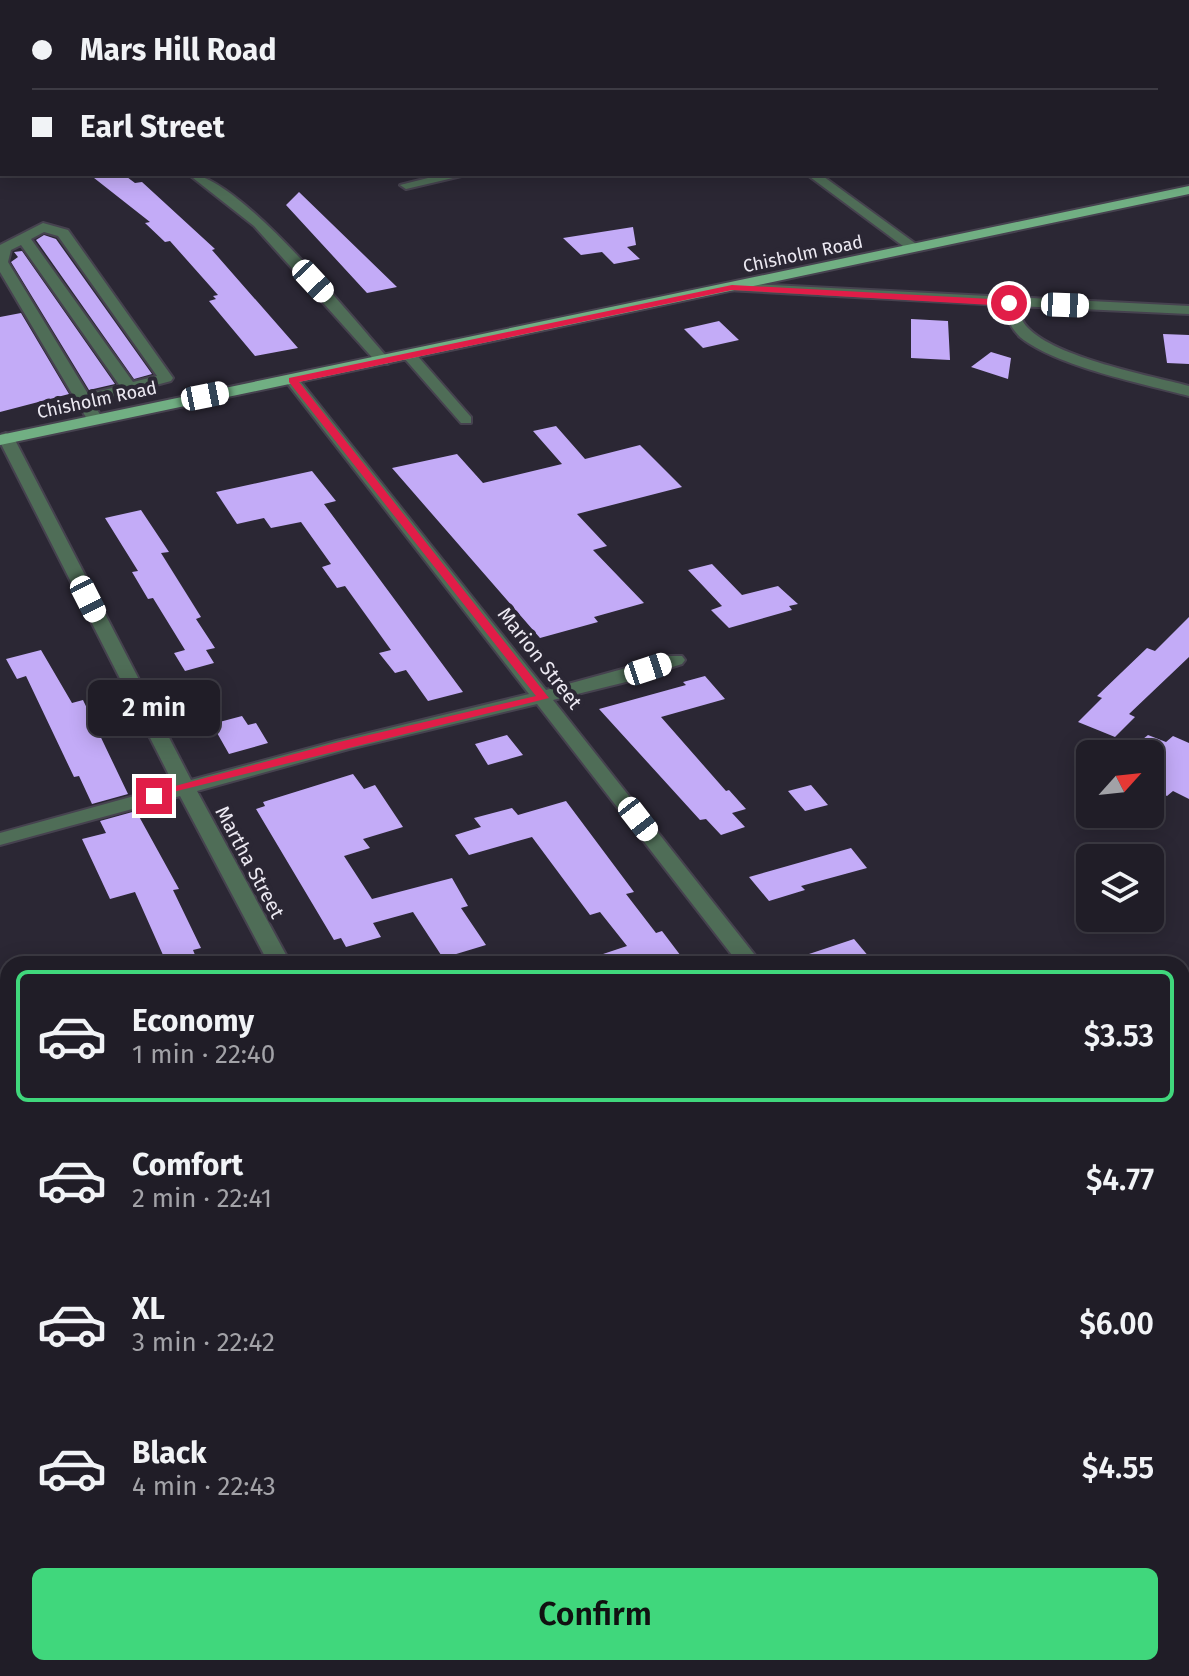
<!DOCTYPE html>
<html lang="en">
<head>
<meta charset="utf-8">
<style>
  :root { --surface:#201d27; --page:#28262f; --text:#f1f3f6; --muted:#a2a2a7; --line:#3d3b44; --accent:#40d77c }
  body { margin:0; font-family:"Fira Sans",sans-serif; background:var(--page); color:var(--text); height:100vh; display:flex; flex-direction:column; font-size:30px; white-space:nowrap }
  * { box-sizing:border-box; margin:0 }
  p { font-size:26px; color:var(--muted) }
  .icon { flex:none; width:44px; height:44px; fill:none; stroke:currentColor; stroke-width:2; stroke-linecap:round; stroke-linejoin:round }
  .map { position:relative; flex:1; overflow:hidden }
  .side { position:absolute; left:0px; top:956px; width:1190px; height:720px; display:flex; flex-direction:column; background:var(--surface); border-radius:24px 24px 0 0; box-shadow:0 4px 20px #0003,0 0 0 2px var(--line) }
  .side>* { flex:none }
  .banner { position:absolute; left:0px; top:0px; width:1190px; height:176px; box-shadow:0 4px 20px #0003,0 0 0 2px var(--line); display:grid; align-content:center; height:176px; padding:0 32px; background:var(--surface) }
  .needle { width:52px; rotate:63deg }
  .fabs { position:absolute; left:1076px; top:740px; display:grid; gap:16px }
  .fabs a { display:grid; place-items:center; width:88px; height:88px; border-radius:12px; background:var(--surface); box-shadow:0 4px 20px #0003,0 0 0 2px var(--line); font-size:40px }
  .end { position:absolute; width:36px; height:36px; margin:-18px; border:10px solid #e11d48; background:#fff; box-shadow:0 0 0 4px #fff }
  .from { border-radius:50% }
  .bubble { position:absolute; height:56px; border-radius:12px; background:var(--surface); box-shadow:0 4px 20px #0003,0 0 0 2px var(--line); font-size:26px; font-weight:600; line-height:56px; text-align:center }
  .car { position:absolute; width:24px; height:48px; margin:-24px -12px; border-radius:10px; box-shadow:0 0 6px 2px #0007; background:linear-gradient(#fff 24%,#345 0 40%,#fff 0 76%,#345 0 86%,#fff 0) }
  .banner b { display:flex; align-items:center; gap:28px; height:76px; font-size:30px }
  .banner b+b { border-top:2px solid var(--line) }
  .banner i { width:20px; height:20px; background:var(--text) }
  ul { padding:14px 0 0; list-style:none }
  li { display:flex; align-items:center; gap:24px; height:132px; margin:0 16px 12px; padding:0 16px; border:4px solid transparent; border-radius:12px }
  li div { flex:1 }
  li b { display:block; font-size:30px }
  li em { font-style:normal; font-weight:600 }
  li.selected { border-color:var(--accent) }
  li>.icon { width:72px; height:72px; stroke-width:1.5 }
  .cta { display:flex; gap:16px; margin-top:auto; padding:16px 32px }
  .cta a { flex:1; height:92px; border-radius:12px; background:var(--accent); color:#111; font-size:32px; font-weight:600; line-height:92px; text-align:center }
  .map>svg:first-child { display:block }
</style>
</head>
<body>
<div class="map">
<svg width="1189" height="1676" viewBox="0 0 1189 1676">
  <rect width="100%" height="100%" fill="#2b2734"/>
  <path fill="#c3abf7" d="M89,174h34l12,9 7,-1 73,67 -3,1 86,98 -43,8 -46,-55 7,-2 -3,-3 5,-1 -48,-54 -5,1 -20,-19 5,-1z
    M299,192l98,95 -30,6 -81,-88z
    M633,227l3,18 -9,2 13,12 -26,5 -12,-12 -21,3 -18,-17z
    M44,235l12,4 96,135 -18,5 -93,-132 -5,-7z
    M22,251l93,133 -26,6 -78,-128 7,-5 -4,-5z
    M21,313l48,81 -69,18v-95z
    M911,319l37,2 2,39 -39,-2z
    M719,321l20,19 -36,8 -19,-19z
    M1163,334l26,1v29l-22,-1z
    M991,352l20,6 -3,21 -37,-12z
    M556,426l29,33 55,-14 42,42 -105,27 30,32 -14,4 51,53 -50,14 4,5 -58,16 -148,-170 65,-14 26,29 79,-19 -29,-33z
    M312,471l24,30 -12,3 139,188 -35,9 -22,-31 -11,3 -16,-20 12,-3 -46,-64 -8,2 -15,-21 9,-3 -30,-42 -30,6 -7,-10 -27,6 -21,-32z
    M141,510l28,42 -8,1 40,64 -5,2 19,29 -9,2 8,13 -29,8 -11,-18 11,-3 -32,-52 -5,1 -16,-27 6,-1 -33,-53z
    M712,564l30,31 36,-9 20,18 -9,2 3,4 -63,18 -18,-18 11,-4 -34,-36z
    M1189,617v40l-60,57 6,3 -20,20 -37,-15 24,-24 -5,-2 50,-48 8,3z
    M41,650l31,53 11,-3 45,94 -36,10 -13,-28 -5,1 -48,-101 -9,3 -11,-20z
    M705,676l20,23 -64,18 65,74 3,-1 17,19 -14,4 13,14 -24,8 -15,-16 -6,1 -101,-111 87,-24 -3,-3z
    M242,716l6,9 8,-2 12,20 -39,11 -17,-30z
    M507,735l16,20 -35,10 -13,-21z
    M1148,735l18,7 7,-6 16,7v56l-16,-8 -6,5 -17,-8v-34l-22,-3z
    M353,774l11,15 11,-4 28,42 -40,12 7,9 -26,8 28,43 80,-21 16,28 -7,2 25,37 -43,13 -30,-46 -40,11 8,14 -35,10 -5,-9 -7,2 -78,-131 9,-3 -2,-4z
    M811,785l17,20 -23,6 -17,-20z
    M566,801l68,91 -8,2 30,39 6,-2 25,33h-101l-1,-4 42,-14 -27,-34 -10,3 -58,-78 -63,18 -14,-20 26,-8 -7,-9 38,-10 6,7z
    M136,811l43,78 -6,1 28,58 -8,2 4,10 -30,4 -32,-72 -25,7 -28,-60 24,-6 -6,-12z
    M851,848l16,20 -66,18 4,4 -36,11 -20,-24z
    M854,939l21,25h-83l-1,-4z"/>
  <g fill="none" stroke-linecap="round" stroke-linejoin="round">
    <defs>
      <path id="minor" d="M0,47h2v7h-2z
        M188,174c50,0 164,144 200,184v6h-10l-124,-138z
        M444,174h26l-64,15 -6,-4z
        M806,174h14l103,75 -12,3z
        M43,223l25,7 105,148 -2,3 -79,21 11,17 -3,3h-10l-3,-3 -87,-147v-27zM44,232l14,4 99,140 -24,6 -102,-143zM21,245l99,141 -32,8 -80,-132 3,-12z
        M732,283l457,23v8l-172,-8c2,8 5,16 11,22 29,30 120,47 161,58v10c-45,-12 -134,-30 -169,-59 -9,-9 -14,-20 -18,-32l-275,-15 -2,-3z
        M409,351l5,1 57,65v6h-10l-57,-65v-6z
        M292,376l5,1 249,313 124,-34h12l3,4 -3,4 -56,18 -73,18 209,264h-23l-202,-260 -188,45 -152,42 94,173h-22l-89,-168 -180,49v-12l174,-48 -174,-343v-7l6,-2 8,5 177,342 145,-39 193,-47 -242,-311v-6z
        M8,1601v26l-8,3v-26z
        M312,1668h46l-4,8h-46z"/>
      <path id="major" d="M1189,186v8l-1189,251v-10z
        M0,1628l8,3v37h14l-3,8h-19z"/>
    </defs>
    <use href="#minor" stroke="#46424f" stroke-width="4"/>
    <use href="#major" stroke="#46424f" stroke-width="4"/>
    <use href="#minor" fill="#4f6d57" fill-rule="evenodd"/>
    <use href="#major" fill="#71af83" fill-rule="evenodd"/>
    <defs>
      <path id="rail" d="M1182,1110l7,-9
        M672,1676l9,-8"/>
    </defs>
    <use href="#rail" stroke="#b0adb7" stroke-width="11"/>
    <use href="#rail" stroke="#2b2734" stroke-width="8" stroke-dasharray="23" stroke-linecap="butt"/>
  </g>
  <path fill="#e11d48" d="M732,285l277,15 5,3 -5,3 -277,-16 -433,92 250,316 -400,100v-5l190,-51 197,-46 -247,-314v-4z"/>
  <g text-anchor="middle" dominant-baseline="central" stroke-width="8" stroke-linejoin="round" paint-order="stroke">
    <g font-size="18" fill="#ece9f2" stroke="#2b2734">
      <text transform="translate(803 254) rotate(-12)">Chisholm Road</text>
      <text transform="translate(97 400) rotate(-12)">Chisholm Road</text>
    </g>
    <g font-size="20" fill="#ece9f2" stroke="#2b2734">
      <text transform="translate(540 658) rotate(52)">Marion Street</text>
      <text transform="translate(250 862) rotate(62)">Martha Street</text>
    </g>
  </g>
</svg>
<div class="fabs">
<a><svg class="needle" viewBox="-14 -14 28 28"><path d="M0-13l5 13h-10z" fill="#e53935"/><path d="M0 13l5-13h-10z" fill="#a2a2a7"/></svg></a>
<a><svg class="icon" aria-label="layers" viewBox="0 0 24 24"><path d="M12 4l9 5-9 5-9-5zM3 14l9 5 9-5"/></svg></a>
</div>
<i class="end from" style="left:1009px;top:303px"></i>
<i class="end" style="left:154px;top:796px"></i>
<div class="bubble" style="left:88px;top:680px;width:132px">2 min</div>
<i class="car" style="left:313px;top:281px;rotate:137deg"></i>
<i class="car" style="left:1065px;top:305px;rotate:92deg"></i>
<i class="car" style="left:205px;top:396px;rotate:79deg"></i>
<i class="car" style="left:88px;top:599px;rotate:153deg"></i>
<i class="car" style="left:648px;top:669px;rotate:72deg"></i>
<i class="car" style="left:638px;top:819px;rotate:142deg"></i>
<div class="banner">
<b><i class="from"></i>Mars Hill Road</b>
<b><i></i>Earl Street</b>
</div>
<section class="side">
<ul>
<li class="selected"><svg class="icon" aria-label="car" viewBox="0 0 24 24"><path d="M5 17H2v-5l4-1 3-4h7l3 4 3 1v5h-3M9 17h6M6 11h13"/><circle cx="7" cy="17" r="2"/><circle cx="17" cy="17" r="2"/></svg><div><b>Economy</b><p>1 min · 22:40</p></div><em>$3.53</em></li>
<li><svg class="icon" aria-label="car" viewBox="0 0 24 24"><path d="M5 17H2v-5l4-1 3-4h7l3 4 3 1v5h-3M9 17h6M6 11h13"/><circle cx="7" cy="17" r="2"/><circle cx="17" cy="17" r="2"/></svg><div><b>Comfort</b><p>2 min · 22:41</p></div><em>$4.77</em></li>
<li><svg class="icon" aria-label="car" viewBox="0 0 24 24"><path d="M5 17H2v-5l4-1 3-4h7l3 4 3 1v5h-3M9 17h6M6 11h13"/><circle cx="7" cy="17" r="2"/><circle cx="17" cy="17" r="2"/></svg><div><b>XL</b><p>3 min · 22:42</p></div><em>$6.00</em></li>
<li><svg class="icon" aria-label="car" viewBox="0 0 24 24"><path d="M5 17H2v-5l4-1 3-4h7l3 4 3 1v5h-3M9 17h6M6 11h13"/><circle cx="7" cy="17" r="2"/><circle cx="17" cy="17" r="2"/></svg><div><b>Black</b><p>4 min · 22:43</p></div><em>$4.55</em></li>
</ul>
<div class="cta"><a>Confirm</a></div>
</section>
</div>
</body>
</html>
